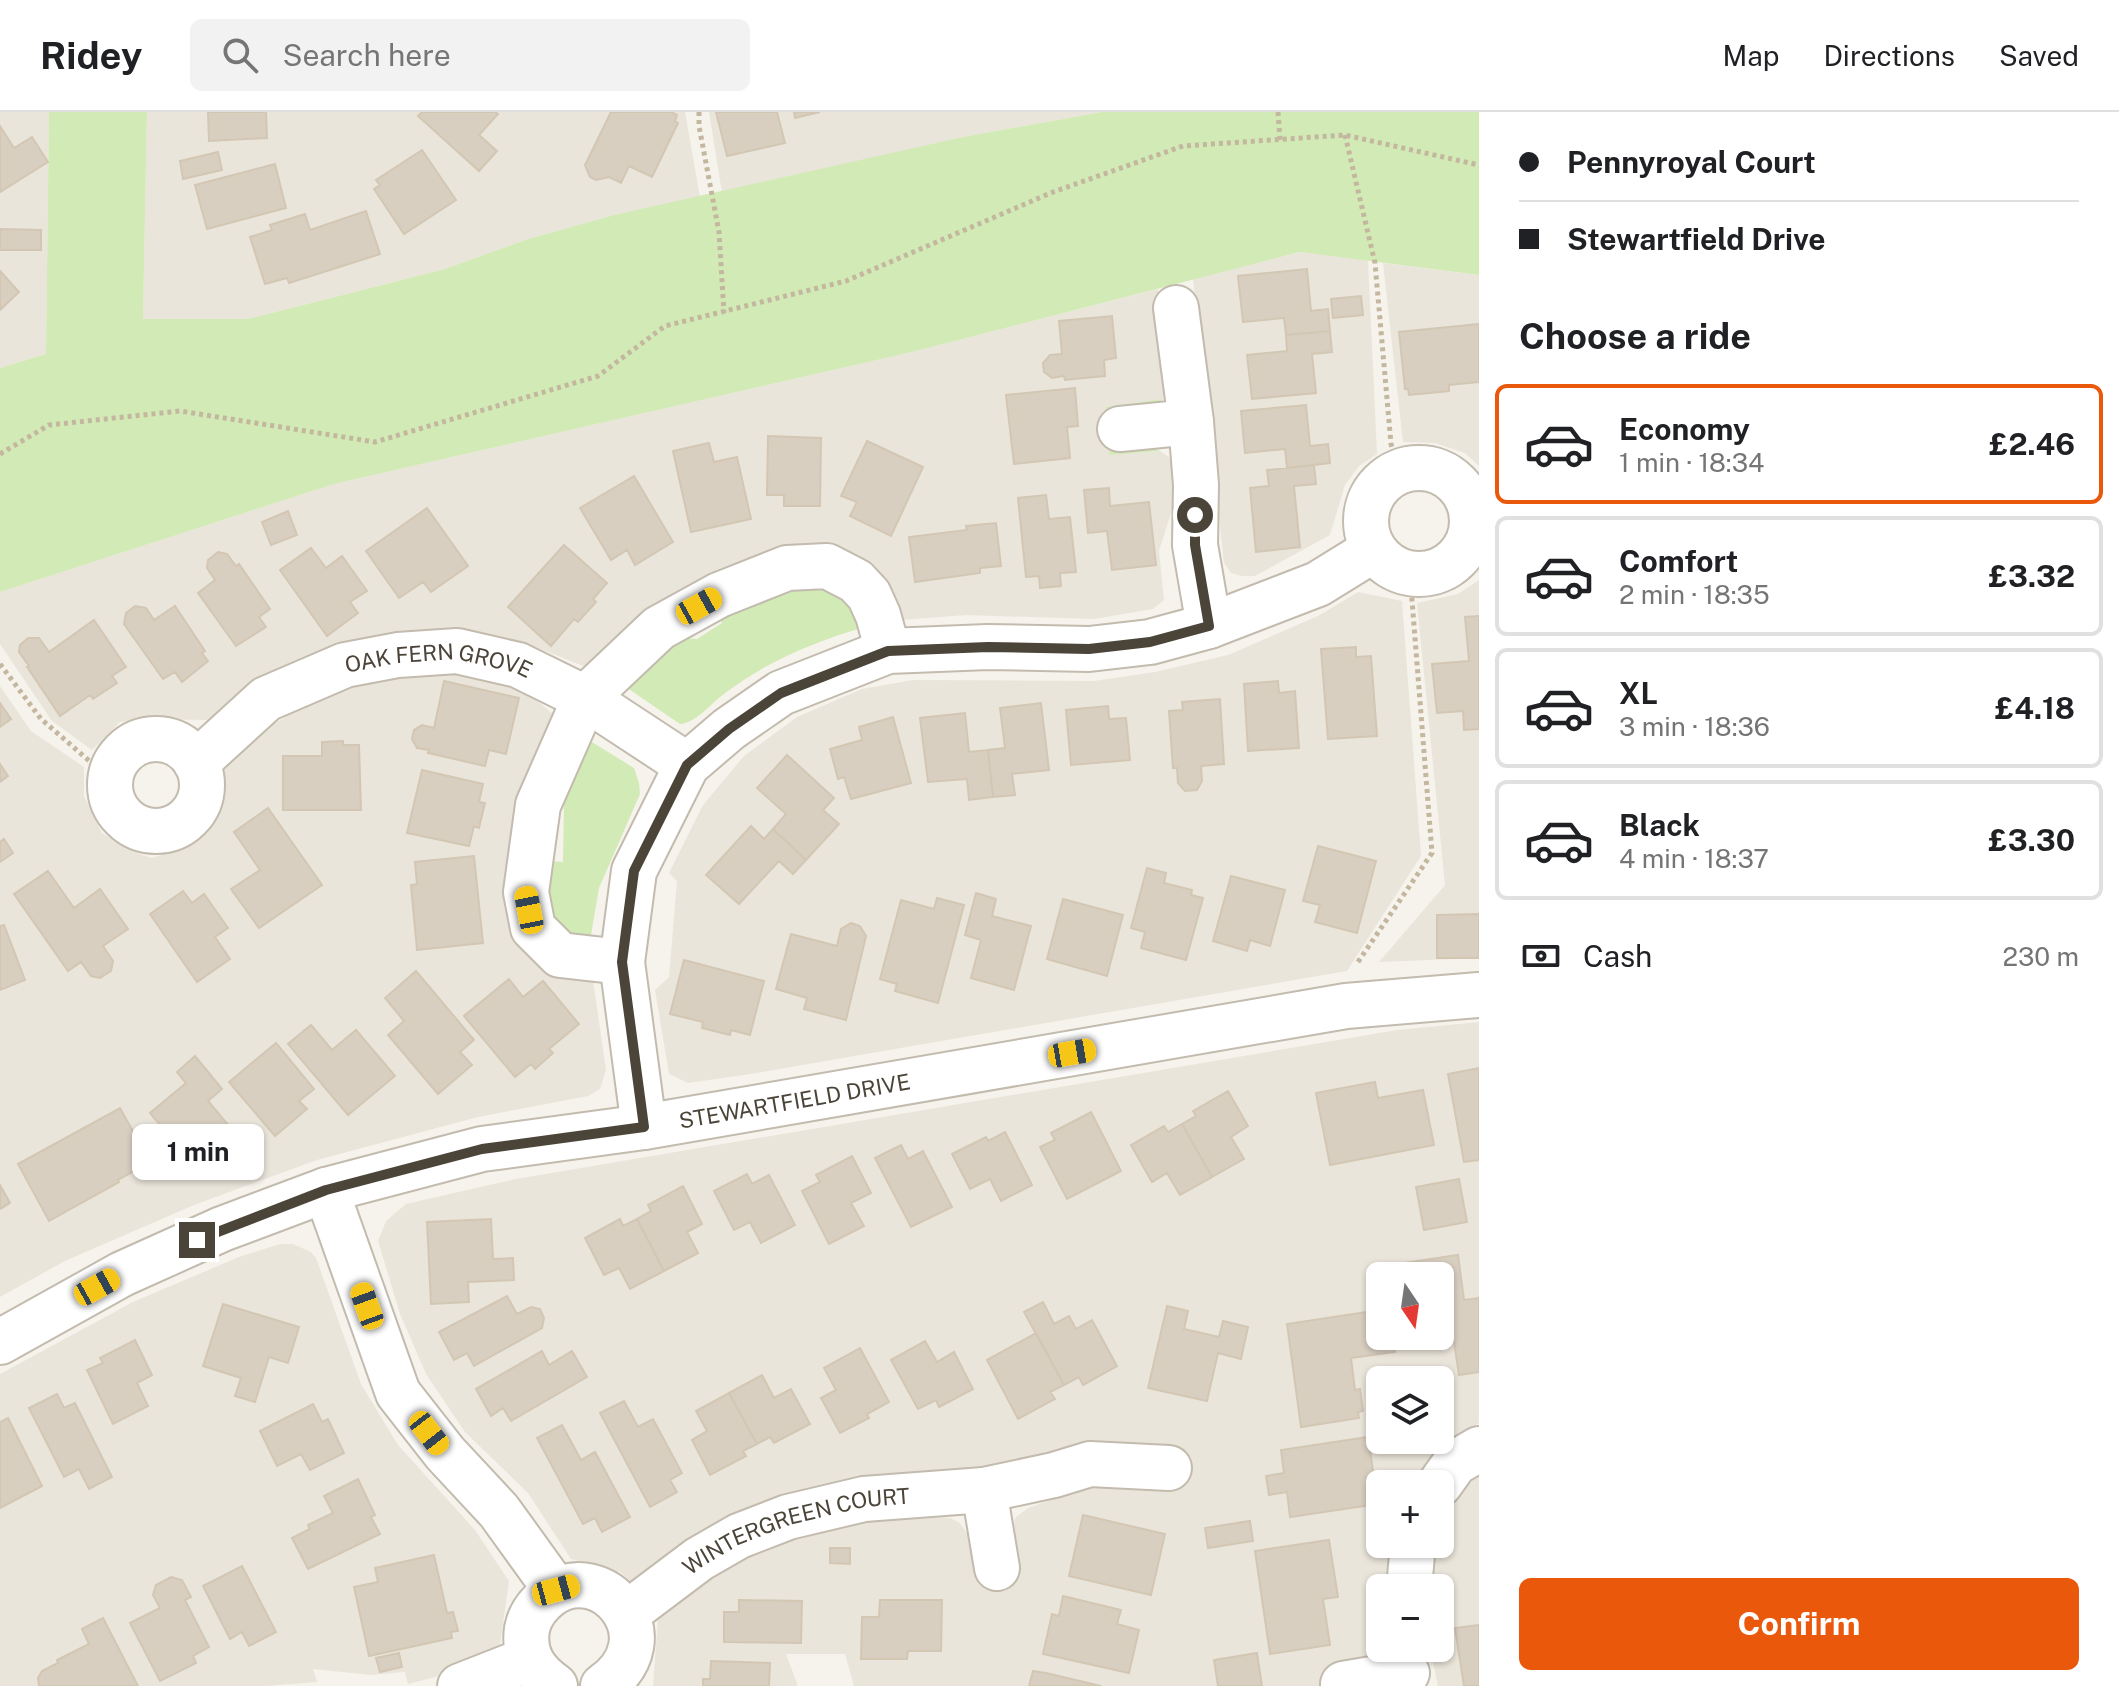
<!DOCTYPE html>
<html lang="en">
<head>
<meta charset="utf-8">
<style>
  :root { --surface:#fff; --page:#f2f2f2; --text:#202124; --muted:#757577; --line:#e0e0e0; --accent:#ea580c }
  body { margin:0; font-family:"Public Sans",sans-serif; background:var(--page); color:var(--text); height:100vh; display:flex; flex-direction:column; font-size:30px; white-space:nowrap }
  * { box-sizing:border-box; margin:0 }
  p { font-size:26px; color:var(--muted) }
  .icon { flex:none; width:44px; height:44px; fill:none; stroke:currentColor; stroke-width:2; stroke-linecap:round; stroke-linejoin:round }
  .map { position:relative; flex:1; overflow:hidden }
  .sheet { display:flex; flex-direction:column; background:var(--surface); width:640px }
  .sheet>* { flex:none }
  .banner { display:grid; align-content:center; height:176px; padding:0 40px; background:var(--surface) }
  .needle { width:52px; rotate:167deg }
  .tools { position:absolute; left:1366px; top:1150px; display:grid; gap:16px }
  .tools a { display:grid; place-items:center; width:88px; height:88px; border-radius:12px; background:var(--surface); box-shadow:0 2px 6px #0004; font-size:40px }
  .end { position:absolute; width:36px; height:36px; margin:-18px; border:10px solid #4b4439; background:#fff; box-shadow:0 0 0 4px #fff }
  .from { border-radius:50% }
  .bubble { position:absolute; height:56px; border-radius:12px; background:var(--surface); box-shadow:0 2px 6px #0004; font-size:26px; font-weight:700; line-height:56px; text-align:center }
  .car { position:absolute; width:24px; height:48px; margin:-24px -12px; border-radius:10px; box-shadow:0 0 6px 2px #0007; background:linear-gradient(#f5c518 24%,#345 0 40%,#f5c518 0 76%,#345 0 86%,#f5c518 0) }
  .banner b { display:flex; align-items:center; gap:28px; height:76px; font-size:30px }
  .banner b+b { border-top:2px solid var(--line) }
  .banner i { width:20px; height:20px; background:var(--text) }
  ul { padding:0; list-style:none }
  li { display:flex; align-items:center; gap:24px; height:120px; margin:0 16px 12px; padding:0 24px; border:4px solid var(--line); border-radius:12px }
  li div { flex:1 }
  li b { display:block; font-size:30px }
  li em { font-style:normal; font-weight:700 }
  li.on { border-color:var(--accent) }
  li>.icon { width:72px; height:72px; stroke-width:1.5 }
  h2 { padding:0 40px; font-size:36px; line-height:96px }
  .pay { display:flex; align-items:center; gap:20px; height:88px; padding:0 40px; font-size:30px }
  .pay p { margin-inline-start:auto }
  .action { display:flex; gap:16px; margin-top:auto; padding:16px 40px }
  .action a { flex:1; height:92px; border-radius:12px; background:var(--accent); color:#fff; font-size:32px; font-weight:700; line-height:92px; text-align:center }
  header { display:flex; align-items:center; gap:48px; box-sizing:border-box; height:112px; padding:0 40px; background:var(--surface); border-bottom:2px solid var(--line) }
  header strong { font-size:38px }
  nav { display:flex; gap:44px; margin-inline-start:auto; font-size:28px }
  .search { width:560px; height:72px; background:var(--page); display:flex; align-items:center; gap:20px; box-sizing:border-box; padding:0 28px; border-radius:12px; color:var(--muted); font-size:30px }
  main { display:flex; flex:1; min-height:0 }
  .map>svg:first-child { display:block }
</style>
</head>
<body>
<header>
<strong>Ridey</strong>
<div class="search"><svg class="icon" aria-label="search" viewBox="0 0 24 24"><circle cx="10" cy="10" r="6"/><path d="M15 15l6 6"/></svg>Search here</div>
<nav><a>Map</a><a>Directions</a><a>Saved</a></nav>
</header>
<main>
<div class="map">
<svg width="1479" height="1574" viewBox="0 0 1479 1574">
  <rect width="100%" height="100%" fill="#f6f3ec"/>
  <path fill="#eae5da" fill-rule="evenodd" d="M0,0h49l-3,242 -46,14z
    M147,0h538l15,85 -86,18 -86,24 -83,30 -197,50h-105z
    M709,0h393l-139,25 -241,56z
    M1301,140l67,8 9,194 -18,12 -14,19 -15,50 -75,41h-13l-11,-3 -7,-10 -31,-284z
    M1383,151l96,12v191l-14,-13 -30,-10 -32,-1z
    M1158,177l9,85 -4,25 -57,8 3,48 51,-4 9,6 9,34 -19,60 5,49 -11,9 -59,10 -128,-4 -77,6 -41,-61 -255,110 -67,-27 -88,-8 -143,32 -86,53 -65,-1 -24,3 -28,28 -40,-29 -52,-77v-52l334,-108 578,-132z
    M1479,468v378l-100,4 66,-77 -28,-282 41,-9z
    M1358,480l44,9 19,255 -74,115 -596,103 -63,9 -19,-9 -14,-84 14,-13 8,-96 -8,-8 34,-68 41,-49 53,-39 65,-28 51,-9 181,1 61,-9 73,-17 90,-39z
    M439,560l70,7 52,41 -40,105 71,148 14,97 -6,19 -12,7 -110,21 -161,43 -123,45 -129,56 -65,36v-611l31,45 53,36v29l18,37 24,16 25,9 25,-7 31,-22 13,-21 6,-49 19,-19 81,-46 63,-16z
    M1479,910v401l-36,22 -25,39h-38v60h14l-9,32v12h-5v60h4l-7,12 -38,26h-485l-9,-32h-59l12,32h-145l5,-67 27,-24 72,-50 126,-30 67,3 10,5 8,12 9,41 37,-6 -5,-36 7,-17 12,-9 49,-17 -1,-12 -200,3 -60,6 -48,13 -49,26 -76,51 -12,4 -11,-10 -49,-13 -43,-66 -63,-61 -39,-58 -26,-60 -22,-73 8,-20 20,-17 110,-25 881,-149zM1380,1164h60v60h-60zM1380,1268h60v60h-60z
    M280,1132h13l18,8 5,6 45,126 37,61 77,85 34,51 -10,71 -25,15 -66,17 -3,-12 -34,3 -58,-6 4,13 -51,4h-266v-312l133,-72 106,-45z
    M1479,1362v212h-41l-8,-38h10v-60h-14l7,-44h7v-14l13,-29z"/>
  <path fill="#d2eab5" d="M49,0h98l-4,207h105l197,-50 83,-30 86,-24 349,-78 139,-25h377v163l-179,-23 -388,100 -578,132 -334,108v-224l46,-14z
    M1163,287l-10,9 -7,36 14,7 -51,4 -3,-48z
    M839,472l26,43c-52,15 -102,36 -145,70 -12,10 -25,26 -40,27l-60,-41 49,-46 28,2 25,-16 -8,-12 47,-20z
    M587,627l47,29 5,15 1,11 -41,94 -9,53 -28,-9 -15,-14 2,-57 14,1 1,-59 -10,-5z"/>
  <path fill="#d8cfc1" stroke="#d3c7b4" stroke-width="2" d="M208,0h58l1,26 -58,3z
    M422,0h73l3,2 -19,21 18,16 -18,20 -61,-55z
    M611,0h60l6,3 -2,6 3,2 -26,54 -23,-11 -8,17 -12,-6 -13,3 -6,-3 -5,-12z
    M716,0h61l8,31 -58,13z
    M794,0h26l-25,6z
    M0,14l14,22 18,-11 16,25 -48,30z
    M422,38l34,50 -52,34 -30,-45 6,-4 -4,-5z
    M218,40l4,18 -39,9 -3,-18z
    M275,52l11,44 -79,21 -12,-44z
    M366,99l14,43 -91,29 -2,-5 -22,6 -15,-47 22,-7 -2,-5 35,-11 5,16z
    M0,117l41,1v20h-41z
    M1307,157l4,42 17,-2 2,22 -44,4 -2,-17 -41,4 -5,-46z
    M0,159l19,21 -19,18z
    M1361,184l2,19 -30,3 -2,-19z
    M1112,204l4,42 -12,2 1,16 -40,4 -1,-4 -12,2 -8,-6 -1,-9 7,-8 12,-1 -3,-33z
    M1479,212v58l-30,3v6l-40,4 -1,-6h-3l-6,-57z
    M1330,219l2,21 -20,2 4,39 -64,6 -5,-44 40,-4 -1,-16z
    M1075,276l3,38 -11,1 3,31 -56,6 -8,-69z
    M1306,293l4,41 18,-2 2,19 -43,5 -2,-19 -40,4 -4,-42z
    M768,324l53,2 -1,68h-36v-11h-17z
    M867,329l56,26 -32,69 -41,-20 7,-14 -16,-6z
    M709,331l5,19 23,-5 14,62 -60,13 -18,-81z
    M1314,353l2,19 -22,2 6,61 -44,5 -6,-64 19,-2 -2,-16z
    M634,364l39,66 -38,23 -8,-15 -16,10 -31,-52z
    M1109,376l1,18 39,-4 7,63 -44,5 -5,-39 -19,2 -4,-43z
    M1046,383l3,24 21,-2 6,55 -16,1 1,13 -21,2 -1,-12 -13,1 -8,-79z
    M427,396l41,58 -37,26 -8,-10 -24,16 -33,-47z
    M288,399l9,24 -26,10 -9,-23z
    M996,411l5,43 -21,2v5l-65,9 -6,-45 58,-7 -1,-4z
    M564,433l43,38 -14,16 3,3 -18,20 -4,-3 -23,27 -43,-39z
    M311,436l15,20 16,-12 25,35 -17,11 8,11 -31,23 -47,-66z
    M218,440l9,2 9,12 3,-2 31,45 -11,8 7,10 -30,19 -38,-53 17,-13 -8,-12 1,-8z
    M135,494l11,2 8,12 21,-14 30,45 -3,2 6,8 -26,21 -7,-10 -12,7 -39,-55 2,-11z
    M1479,504v113l-15,1 -1,-19 -26,2 -5,-49 37,-3 -4,-44z
    M94,508l32,47 -14,9 5,7 -24,16 -3,-4 -30,21 -33,-49 2,-1 -10,-14 1,-7 8,-7h11l10,14z
    M1356,535v10l15,-1 6,80 -49,3 -7,-90z
    M444,569l75,17 -13,56 -17,-4 -4,16 -57,-13 1,-3 -12,-2 -5,-9 2,-9 8,-5 12,3z
    M1278,569l1,12 16,-2 4,57 -51,3 -4,-67z
    M1220,587l4,65 -23,2 1,15 -5,9 -12,1 -7,-8 -1,-15h-4l-4,-57 14,-1 -1,-8z
    M0,591l11,16 -11,8z
    M1041,591l8,67 -37,4 3,21 -22,2 -5,-47 17,-2 -5,-40z
    M1108,594l1,13 17,-1 4,42 -59,5 -5,-55z
    M965,601l4,39 19,-2 5,47 -24,3 -2,-21 -39,3 -8,-64z
    M893,605l18,66 -60,16 -7,-22 -6,2 -8,-30 32,-9 -3,-13z
    M343,629v4h16l2,65h-78v-54h39v-14z
    M787,643l47,43 -11,12 16,14 -33,36 -33,-31 13,-15 -29,-26z
    M0,652l8,12 -8,6z
    M422,658l61,14 -4,18 6,1 -6,25 -5,-2 -5,20 -62,-13z
    M268,696l54,77 -63,43 -28,-39 29,-19 -26,-38z
    M751,714l13,13 9,-10 33,31 -13,14 -14,-13 -40,43 -33,-29z
    M4,727l9,14 -13,9v-20z
    M1318,734l58,15 -19,72 -42,-11 5,-17 -17,-4z
    M474,744l9,87 -66,7 -6,-65 6,-1 -2,-22z
    M1147,756l19,5 -2,10 28,7 -1,5 12,3 -17,62 -45,-12 4,-16 -14,-4z
    M48,759l26,37 26,-19 28,40 -25,17 10,15 -2,10 -11,7 -9,-2 -10,-14 -13,9 -54,-77z
    M1231,764l54,14 -15,56 -20,-6 -3,11 -34,-10z
    M183,779l9,12 12,-9 24,34 -13,9 15,22 -33,23 -47,-68z
    M976,781l20,6 -4,17 39,10 -17,64 -43,-12 10,-38 -16,-5z
    M937,786l27,7 -26,98 -43,-12 2,-7 -17,-5 21,-79 33,9z
    M1063,787l60,16 -16,61 -60,-17z
    M1479,802v44h-42v-43z
    M851,811l9,3 6,10 -20,84 -42,-11 3,-11 -31,-9 15,-55 46,12 4,-17z
    M4,813l21,55 -25,10v-64z
    M684,848l80,21 -14,54 -19,-5 -1,5 -28,-7 1,-6 -33,-8z
    M416,859l58,69 -14,12 12,13 -34,29 -50,-59 16,-14 -19,-23z
    M509,867l14,18 20,-16 36,43 -30,25 4,4 -18,16 -4,-5 -16,13 -51,-61z
    M311,913l21,25 24,-20 39,46 -47,39 -60,-71z
    M276,931l38,46 -15,12 8,8 -32,27 -46,-54z
    M195,944l27,33 -14,12 26,31 -40,34 -44,-53 36,-30 -9,-11z
    M1479,956v92l-15,2 -16,-88z
    M1375,970l3,16 45,-8 11,55 -104,20 -14,-72z
    M1228,979l20,35 -17,11 13,22 -32,18 -30,-53 14,-8 -3,-5z
    M120,996l30,54 -32,18 1,2 -70,39 -31,-57z
    M1091,1000l30,59 -54,28 -27,-52 15,-7 -4,-7z
    M1182,1012l30,53 -32,18 -13,-22 -15,9 -21,-37 33,-19 4,6z
    M1005,1020l27,53 -31,16 -11,-22 -20,10 -18,-35 34,-17 2,4z
    M901,1033l7,14 15,-8 29,56 -41,20 -36,-69z
    M852,1044l19,37 -20,10 13,23 -35,18 -27,-53 18,-9 -4,-7z
    M747,1062l5,10 17,-9 26,50 -34,18 -11,-21 -16,8 -20,-39z
    M1459,1067l8,43 -43,8 -8,-43z
    M0,1073l10,18 -10,6z
    M683,1074l19,38 -15,8 11,21 -34,18 -27,-52 14,-8 -3,-6z
    M491,1107l2,40 20,-1 1,22 -46,2 1,20 -38,2 -4,-82z
    M620,1107l3,7 14,-7 27,52 -34,18 -11,-21 -15,7 -19,-37z
    M1458,1143l6,45 15,-2v74l-20,3 -5,-33 -45,6 -1,-12h32v-60h-41l-2,-12z
    M507,1184l10,18 14,-7 9,2 4,9 -2,10 -68,38 -7,-13 -13,7 -15,-28z
    M1043,1190l11,22 15,-8 7,13 16,-9 25,46 -34,19 -4,-8 -15,8 -40,-73z
    M223,1192l76,23 -11,36 -19,-6 -14,45 -20,-6 6,-18 -38,-12z
    M1167,1194l21,5 -4,18 35,8 4,-16 25,6 -7,32 -23,-6 -11,48 -59,-13z
    M1380,1198v26h13l2,16 -44,6 4,32 5,-1 3,22 -5,1 1,6 -58,9 -14,-103z
    M1036,1221l28,52 -14,7 5,7 -37,20 -31,-59z
    M135,1228l17,35 -15,8 11,23 -35,18 -26,-54 16,-7 -3,-5z
    M925,1229l12,21 17,-10 19,37 -34,18 -3,-7 -18,9 -27,-49z
    M860,1236l29,54 -22,12 2,4 -29,15 -19,-35 15,-8 -12,-22z
    M542,1239l7,14 23,-14 15,26 -76,44 -8,-13 -12,8 -15,-27z
    M762,1263l12,23 17,-9 19,35 -36,19 -4,-6 -13,7 -28,-51z
    M729,1281l28,51 -14,7 3,5 -36,19 -18,-35 15,-9 -11,-20z
    M57,1282l7,14 11,-5 37,74 -23,12 -10,-20 -15,8 -35,-69z
    M624,1289l14,26 15,-8 29,54 -12,7 7,12 -27,15 -50,-94z
    M313,1292l9,18 6,-3 16,34 -34,17 -9,-16 -24,12 -17,-35z
    M8,1306l34,68 -42,22v-86z
    M562,1313l19,35 14,-8 35,65 -28,15 -7,-14 -12,6 -46,-86z
    M1368,1325l10,67 -88,13 -3,-25 -18,3 -3,-19 18,-3 -3,-23z
    M358,1367l17,36 -4,2 9,17 -72,35 -16,-31 18,-9 -2,-4 25,-12 -9,-17z
    M1083,1403l82,19 -14,61 -82,-19z
    M1250,1409l3,20 -45,7 -3,-20z
    M1329,1428l9,57 -15,2 7,46 -60,9 -15,-103z
    M830,1436h20v16l-20,-1z
    M434,1443l13,58 6,-1 5,19 -7,1 1,6 -83,18 -15,-69 24,-5 -3,-14z
    M242,1454l34,66 -27,14 -7,-14 -12,7 -27,-53z
    M171,1465l11,3 9,17 -6,3 24,47 -16,9 3,7 -36,18 -30,-58 30,-15 -7,-13 3,-10z
    M1063,1484l58,14 -4,14 22,6 -10,43 -86,-19 9,-40 7,2z
    M739,1488l63,1 -1,42 -77,-1v-30h15z
    M880,1488h62l-1,51h-33l-1,8h-46l1,-42h17z
    M103,1506l35,68h-99l-1,-8 4,-7 16,-8 -1,-3 32,-16 -7,-15z
    M1479,1513v61h-15l-9,-58z
    M399,1541l3,14 -22,5 -4,-14z
    M1257,1541l5,33h-44l-4,-26z
    M711,1549l59,2 -1,23h-66v-7h7z
    M1033,1559l13,2 55,13h-72z"/>
  <g fill="none" stroke-linecap="round" stroke-linejoin="round">
    <defs>
      <g id="minor">
        <path d="M1176,196l15,114 5,63 -1,60 14,81"/>
        <path d="M1120,317l71,-7"/>
        <circle cx="1419" cy="409" r="53"/>
        <circle cx="156" cy="673" r="46"/>
        <path id="s1" d="M196,651l70,-64 79,-34 53,-10 59,-4 61,14 67,33 102,67"/>
        <path d="M622,850l-62,-7 -27,-27 -7,-36 12,-87 47,-107 74,-70 60,-33 68,-27 40,-2 29,15 13,14 9,20 10,36"/>
        <path d="M644,1015l-22,-165 12,-91 53,-106 42,-36 52,-36 107,-42 100,-4 101,2 61,-7 59,-16 109,-42 55,-34"/>
        <path d="M326,1078l72,203 47,60 54,58 57,79"/>
        <path id="s2" d="M0,1230l122,-68 100,-45 104,-39 156,-41 162,-22 702,-121 133,-11"/>
        <path d="M1440,1372l15,-21 24,-14"/>
        <path d="M984,1378l13,78"/>
        <path d="M1409,1476l4,-44"/>
        <path id="s3" d="M626,1502l73,-55 40,-23 49,-19 76,-18 120,-9 70,-15 36,-11 79,4"/>
        <path d="M1343,1572l64,-11"/>
        <path d="M460,1574l69,-27"/>
        <path d="M555,1574c-20,-14 -32,-31 -28,-57 3,-15 11,-25 23,-34 52,-38 122,43 53,91"/>
      </g>
    </defs>
    <use href="#minor" stroke="#c2bbae" stroke-width="48"/>
    <path stroke="#c4b79f" stroke-width="5" stroke-dasharray="4 4" stroke-linecap="butt" d="M699,0v14l20,106 5,81
      M1278,0l2,28
      M1345,23l30,128 16,181 8,28
      M0,342l49,-29 131,-14 195,31 223,-66 67,-50 181,-45 207,-89 130,-46 162,-11 134,30
      M0,552l41,55 69,60
      M1358,850l74,-109 -22,-278"/>
    <use href="#minor" stroke="#fff" stroke-width="44"/>
  </g>
  <g fill="none" stroke-linecap="round" stroke-linejoin="round">
    <path stroke="#4b4439" stroke-width="10" d="M197,1128l129,-50 156,-41 162,-22 -22,-165 12,-91 53,-106 42,-36 52,-36 107,-42 100,-4 101,2 61,-7 59,-16 -14,-81v-30"/>
  </g>
  <g text-anchor="middle" dominant-baseline="central" stroke-width="6" stroke-linejoin="round" paint-order="stroke">
    <g font-size="22" fill="#4b4439" stroke="#fff">
      <text stroke="none"><textPath href="#s1" startOffset="276">OAK FERN GROVE</textPath></text>
      <text stroke="none"><textPath href="#s2" startOffset="838">STEWARTFIELD DRIVE</textPath></text>
      <text stroke="none"><textPath href="#s3" startOffset="194">WINTERGREEN COURT</textPath></text>
    </g>
  </g>
</svg>
<div class="tools">
<a><svg class="needle" viewBox="-14 -14 28 28"><path d="M0-13l5 13h-10z" fill="#e53935"/><path d="M0 13l5-13h-10z" fill="#757577"/></svg></a>
<a><svg class="icon" aria-label="layers" viewBox="0 0 24 24"><path d="M12 4l9 5-9 5-9-5zM3 14l9 5 9-5"/></svg></a>
<a>+</a>
<a>−</a>
</div>
<i class="end from" style="left:1195px;top:403px"></i>
<i class="end" style="left:197px;top:1128px"></i>
<div class="bubble" style="left:132px;top:1012px;width:132px">1 min</div>
<i class="car" style="left:699px;top:494px;rotate:61deg"></i>
<i class="car" style="left:529px;top:798px;rotate:349deg"></i>
<i class="car" style="left:1072px;top:941px;rotate:80deg"></i>
<i class="car" style="left:97px;top:1175px;rotate:61deg"></i>
<i class="car" style="left:367px;top:1194px;rotate:340deg"></i>
<i class="car" style="left:429px;top:1321px;rotate:142deg"></i>
<i class="car" style="left:556px;top:1478px;rotate:75deg"></i>
</div>
<section class="sheet">
<div class="banner">
<b><i class="from"></i>Pennyroyal Court</b>
<b><i></i>Stewartfield Drive</b>
</div>
<h2>Choose a ride</h2>
<ul>
<li class="on"><svg class="icon" aria-label="car" viewBox="0 0 24 24"><path d="M5 17H2v-5l4-1 3-4h7l3 4 3 1v5h-3M9 17h6M6 11h13"/><circle cx="7" cy="17" r="2"/><circle cx="17" cy="17" r="2"/></svg><div><b>Economy</b><p>1 min · 18:34</p></div><em>£2.46</em></li>
<li><svg class="icon" aria-label="car" viewBox="0 0 24 24"><path d="M5 17H2v-5l4-1 3-4h7l3 4 3 1v5h-3M9 17h6M6 11h13"/><circle cx="7" cy="17" r="2"/><circle cx="17" cy="17" r="2"/></svg><div><b>Comfort</b><p>2 min · 18:35</p></div><em>£3.32</em></li>
<li><svg class="icon" aria-label="car" viewBox="0 0 24 24"><path d="M5 17H2v-5l4-1 3-4h7l3 4 3 1v5h-3M9 17h6M6 11h13"/><circle cx="7" cy="17" r="2"/><circle cx="17" cy="17" r="2"/></svg><div><b>XL</b><p>3 min · 18:36</p></div><em>£4.18</em></li>
<li><svg class="icon" aria-label="car" viewBox="0 0 24 24"><path d="M5 17H2v-5l4-1 3-4h7l3 4 3 1v5h-3M9 17h6M6 11h13"/><circle cx="7" cy="17" r="2"/><circle cx="17" cy="17" r="2"/></svg><div><b>Black</b><p>4 min · 18:37</p></div><em>£3.30</em></li>
</ul>
<div class="pay"><svg class="icon" aria-label="cash" viewBox="0 0 24 24"><path d="M3 7h18v10H3z"/><circle cx="12" cy="12" r="2"/></svg>Cash<p>230 m</p></div>
<div class="action"><a>Confirm</a></div>
</section>
</main>
</body>
</html>
